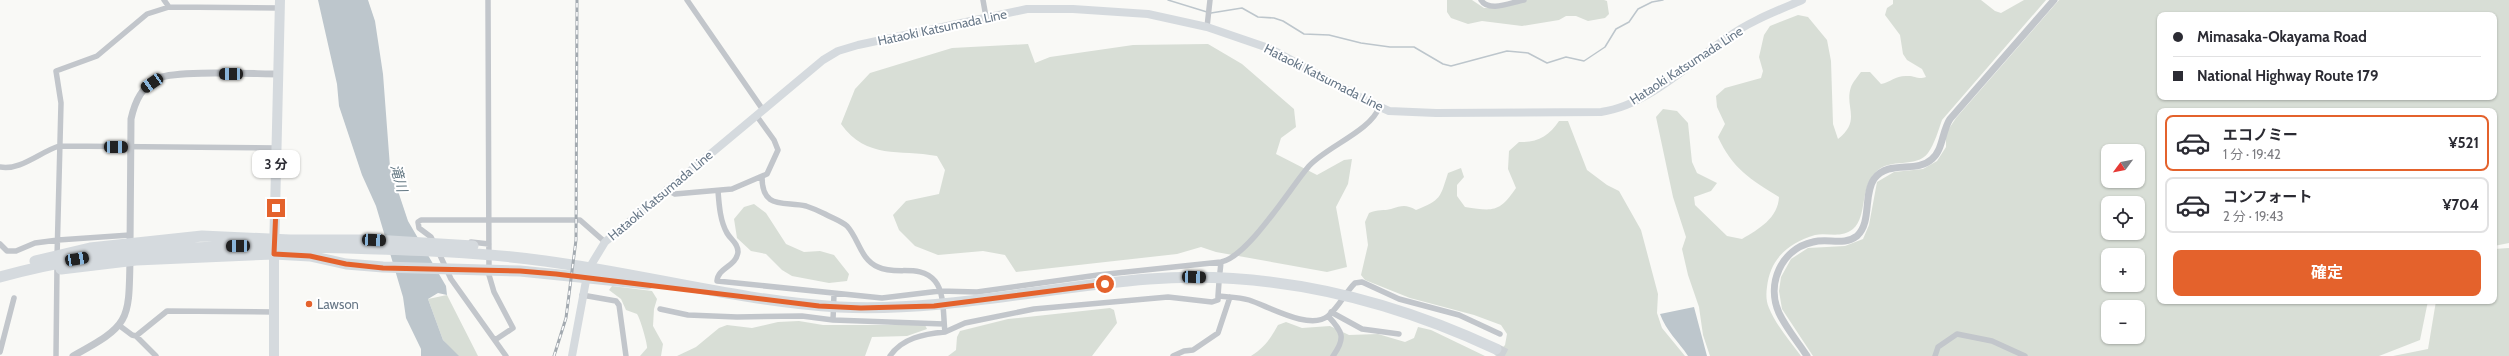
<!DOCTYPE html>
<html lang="ja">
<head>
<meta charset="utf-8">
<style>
  :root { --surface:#fff; --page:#f7f7f7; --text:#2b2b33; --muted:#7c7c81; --line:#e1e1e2; --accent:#e4622c }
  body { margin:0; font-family:Cabin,"Noto Sans JP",sans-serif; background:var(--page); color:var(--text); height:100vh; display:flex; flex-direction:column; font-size:15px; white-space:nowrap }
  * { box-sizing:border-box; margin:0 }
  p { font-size:13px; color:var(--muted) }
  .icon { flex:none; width:22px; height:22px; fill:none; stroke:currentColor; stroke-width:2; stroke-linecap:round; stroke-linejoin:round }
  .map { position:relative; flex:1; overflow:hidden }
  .panel { position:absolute; left:2157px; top:108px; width:340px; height:196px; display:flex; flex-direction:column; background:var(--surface); border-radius:8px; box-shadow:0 1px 3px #0004 }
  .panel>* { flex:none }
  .hud { position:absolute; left:2157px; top:12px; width:340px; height:88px; border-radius:8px; box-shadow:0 1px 3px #0004; display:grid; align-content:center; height:88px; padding:0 16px; background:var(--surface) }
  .needle { width:26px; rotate:238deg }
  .controls { position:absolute; left:2101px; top:144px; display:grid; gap:8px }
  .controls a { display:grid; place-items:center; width:44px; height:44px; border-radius:8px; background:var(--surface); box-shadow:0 1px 3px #0004; font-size:20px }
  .end { position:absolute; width:18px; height:18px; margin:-9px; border:5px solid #e4622c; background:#fff; box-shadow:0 0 0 2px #fff }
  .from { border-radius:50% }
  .bubble { position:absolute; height:28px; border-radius:8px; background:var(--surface); box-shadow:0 1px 3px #0004; font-size:13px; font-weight:700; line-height:28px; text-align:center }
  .car { position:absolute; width:12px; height:24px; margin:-12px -6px; border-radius:5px; box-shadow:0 0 3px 1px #0007; background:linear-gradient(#222 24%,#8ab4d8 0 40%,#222 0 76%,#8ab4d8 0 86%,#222 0) }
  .hud b { display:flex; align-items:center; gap:14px; height:38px; font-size:15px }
  .hud b+b { border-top:1px solid var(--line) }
  .hud i { width:10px; height:10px; background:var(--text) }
  ul { padding:7px 0 0; list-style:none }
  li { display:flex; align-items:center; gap:12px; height:56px; margin:0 8px 6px; padding:0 8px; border:2px solid var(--line); border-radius:8px }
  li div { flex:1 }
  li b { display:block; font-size:15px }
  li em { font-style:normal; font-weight:700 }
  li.on { border-color:var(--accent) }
  li>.icon { width:36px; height:36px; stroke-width:1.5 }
  .cta { display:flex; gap:8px; margin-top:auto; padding:8px 16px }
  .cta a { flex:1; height:46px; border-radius:8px; background:var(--accent); color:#fff; font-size:16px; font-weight:700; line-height:46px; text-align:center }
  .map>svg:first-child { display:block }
</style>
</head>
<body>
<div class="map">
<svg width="2509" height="356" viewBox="0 0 2509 356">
  <rect width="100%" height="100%" fill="#f9f9f6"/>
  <path fill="#d8ded6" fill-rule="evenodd" d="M1447,0h25l12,8h13l29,-8h78l3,1 2,13 -4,4 -17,3 -12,-5h-10l-7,4 -37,6 -40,-5 -14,3 -17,-6 -4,-6z
    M1893,0h88l14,11 6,2 23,-13h22l-104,120c-4,11 -7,23 -14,33 -12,16 -38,4 -52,19 -17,16 -8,44 -23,57 -12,10 -26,3 -38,6 -27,8 -45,24 -48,52 -1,7 -1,14 2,21 7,17 21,33 32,48h-91l-7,-21 -4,-28 -11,-32 -6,-26 4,-12 -13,-40 -17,-80 7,-8 14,2 11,12 4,39 5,11 20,10 -6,8 -17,6 1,8 32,31 15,3c17,-10 36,-21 37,-42 -28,-17 -47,-29 -61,-60l7,-13 -8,-17 -1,-11 9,-8 36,-10 2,-7 -4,-14 5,-22 6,-9 28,-11 10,2 19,23 4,21 2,63 5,15c24,-19 6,-32 13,-52 2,-5 7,-11 10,-15h9l11,12c10,-2 15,-9 27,-8 8,0 10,4 18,1l-4,-8 -15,-9 -4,-6 -3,-19 -15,-20 2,-7 6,-4z
    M2059,0h450v243l-15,3v-135h-334v190h268l-8,39 -41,16h-566l-31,-47 -3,-18 2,-14 10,-18 17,-11 37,-2 18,-7 6,-14 8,-43 17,-10 29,-3 14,-8 9,-14v-14l10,-15zM2160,15h334v82h-334zM2108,151h30v30h-30zM2108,203h30v30h-30zM2108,255h30v30h-30zM2108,307h30v30h-30z
    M1028,44l7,19 15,-6 83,-12 75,-1 34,20 52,45 2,18 -15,11 -5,16 41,21 27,-15 8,-1 -4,25 -12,23 11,60 -20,5 -111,-20 -15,-5 -24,7 -161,18 -11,-17 -22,-4 -45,4 -23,-9 -16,-16 -6,-15 13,-14 33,-7 6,-24 -8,-14c-38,-7 -70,4 -96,-32l14,-35 15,-16 82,-25z
    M1559,121h9l19,49 20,15 12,6 22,39 17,64 -1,19 5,15 23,28h-190l10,-11 2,-11 -6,-9 -27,-10 -64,-17 -45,-18 -4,-5 7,-30 -3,-23 4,-9c9,-4 15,-2 22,-4 11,-3 14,-5 25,1 25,-10 24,-12 32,-37l13,-5 3,9 -7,8v11l8,11c28,4 34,6 51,-19l-8,-19 1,-18 10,-9c18,1 30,-6 40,-21z
    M754,204l12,9 20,31 18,8 16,-1 14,4 15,19 -2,7 -18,2 -37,-7 -10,-6 -16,-16 -15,-3 -14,-13 -3,-19 10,-12z
    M2509,248v108h-116l35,-7 8,-48h58v-52z
    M612,286l40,5 5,8 -3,10 -1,17 10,18 -2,12h-21l7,-8c1,-3 -7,-30 -10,-34l-11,-4 -5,-11 -12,-9z
    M447,295l31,61h-21l-14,-16 -15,-41z
    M1110,308l4,2 3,13 -25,33h-144l8,-6 1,-13 3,-6 48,-12z
    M799,321l24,4h102l2,4 -20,7 -35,1 -7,19h-188l19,-9 23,-19 8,-3 25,3 26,-6z
    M1286,322l16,6 28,-2 19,9 29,-1 27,8 9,-4 4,-11 13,3 54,26h-234c13,-8 20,-18 27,-31z"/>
  <path fill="#bdc6cc" d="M318,0h50l7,21 8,53 7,93 18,54 38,65 1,9 -9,-2 -10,6 15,41 16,16h-38v-7l-15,-31 -3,-21 -27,-91 -14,-31 -23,-69 -2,-22z
    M1694,307l13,49h-19c-9,-14 -22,-25 -28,-42z"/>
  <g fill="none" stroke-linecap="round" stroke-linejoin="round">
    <path stroke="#bdc6cc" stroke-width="1.5" d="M1168,0l39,12
      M1211,13l31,-5 16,9 16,1 9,3 21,13 25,1 32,8 29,4h24l29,17 8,2 56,-15 21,2 19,10 19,-6 18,4 21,-14 11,-18 13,-7 9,-13 14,-7 11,-2"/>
    <path stroke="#ced2d5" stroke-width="11" stroke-dasharray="11 5.5" stroke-linecap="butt" d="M1496,349l13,7"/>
    <path stroke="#c2c6cb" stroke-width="5.5" d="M164,0l5,7
      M488,0l1,275 5,17 19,36 -18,12
      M687,0l76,110
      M983,0l3,17
      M1481,0c8,13 31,2 43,0
      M1207,27l3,-27
      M0,167c20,4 40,-15 59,-21l217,2
      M762,177c0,33 22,24 44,29 6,2 13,5 19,8 7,4 16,7 22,12 12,13 13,33 31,41 18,9 42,-4 57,14 10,12 8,36 10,51 -21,2 -43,6 -55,24
      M666,189l9,5 57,-5 35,-15 11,-24 -4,-10 -18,-25
      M718,191c1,13 2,30 9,42 4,7 11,10 11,19 -2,15 -20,15 -21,29l165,17 58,-7 37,1 121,-17 123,-13c27,-5 69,-74 88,-96 17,-19 63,-36 70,-59
      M471,242l18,2
      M434,243l-3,-6 -12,-9 -1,-6 3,-2h159l25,22
      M0,244l7,7h9l19,-8 23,-3 72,-5
      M438,251l13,28 55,77
      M57,258l4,-155 -5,-32 41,-15 50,-42 22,-7 111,1
      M1220,272l1,-10
      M582,295l34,6 3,4 7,51
      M1218,296l1,-14
      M660,309l28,6 49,2 65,-1 31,4 111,4
      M1331,312l31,17 37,5
      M1328,316c15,16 18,22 5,40
      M833,320l1,-26
      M120,326l12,9 4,1 20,20
      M945,332l20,-9 69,-14 134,-12 44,5 6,-2v-4c10,1 22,1 31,4 19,6 61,31 79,16 11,-9 17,-23 27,-33l7,-1 37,17 60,16 41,19
      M136,336l31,-25 107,1
      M0,352l14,-54
      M56,356l1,-90
      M1173,356l11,-5 9,-1 25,-17 12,-36
      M1935,356l3,-9 19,-13 35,7 33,15"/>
    <path stroke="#c2c6cb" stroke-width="7" d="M130,248l1,-129c4,-18 11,-33 28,-41 18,-8 95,-4 120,-4
      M73,356c57,-31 56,-34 57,-98
      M1807,356c-9,-14 -21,-28 -28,-43 -13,-29 2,-64 34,-71 15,-4 31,4 44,-6 15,-14 6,-41 17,-57 15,-20 42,-5 58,-20 11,-9 10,-28 18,-40l104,-119"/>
    <path stroke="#d5dade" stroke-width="8" d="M572,356l16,-86 17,-28 218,-182 15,-9 20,-6 169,-36h46l75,5 59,13 64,22 96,52 22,10 47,2 165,-1c46,-6 91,-50 127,-75 22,-16 49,-26 74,-37"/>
    <path stroke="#d5dade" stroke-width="10" d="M274,356v-102l6,-254"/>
    <path stroke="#d5dade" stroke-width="11" d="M35,261l55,-13 112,-12 88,4h84l99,6
      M61,269l75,-9 138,-6 36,2 36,8 37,3 137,4 128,13
      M0,277c114,-32 230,-33 348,-29 66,2 132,4 197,13 98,13 195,40 294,46 107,5 205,-20 310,-28 121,-9 238,19 347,70"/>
    <defs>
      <path id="rail" d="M554,356l12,-38 10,-78 1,-240"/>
    </defs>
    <use href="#rail" stroke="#a3aab0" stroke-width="3"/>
    <use href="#rail" stroke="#fff" stroke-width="1.5" stroke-dasharray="4.5" stroke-linecap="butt"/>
  </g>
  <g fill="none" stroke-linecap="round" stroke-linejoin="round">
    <path stroke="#e4622c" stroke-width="5" d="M276,208l-2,46 36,2 36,8 37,4 137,3 36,3 263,32 42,2 73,-2 171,-22"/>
  </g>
  <circle fill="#e4622c" stroke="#fff" stroke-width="1.5" cx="309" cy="304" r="4"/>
  <g text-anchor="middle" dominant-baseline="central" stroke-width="4" stroke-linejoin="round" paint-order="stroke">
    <g font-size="13" fill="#687888" stroke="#fff">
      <text transform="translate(942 27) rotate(-12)">Hataoki Katsumada Line</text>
      <text transform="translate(1686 65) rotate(-33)">Hataoki Katsumada Line</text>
      <text transform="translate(1324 77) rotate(27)">Hataoki Katsumada Line</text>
      <text transform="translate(660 195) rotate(-40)">Hataoki Katsumada Line</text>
    </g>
    <g font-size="13" fill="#687888" stroke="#fff" text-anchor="start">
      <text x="317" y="304">Lawson</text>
    </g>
    <g font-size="14" font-style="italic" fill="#637883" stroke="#fff">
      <text transform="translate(399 178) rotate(75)">滝川</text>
    </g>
  </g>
</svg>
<div class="controls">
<a><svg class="needle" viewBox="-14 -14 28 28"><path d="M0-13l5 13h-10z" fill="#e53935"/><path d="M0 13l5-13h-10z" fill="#7c7c81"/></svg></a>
<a><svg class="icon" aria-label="locate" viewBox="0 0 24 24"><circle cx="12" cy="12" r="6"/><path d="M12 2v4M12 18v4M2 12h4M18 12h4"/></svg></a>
<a>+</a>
<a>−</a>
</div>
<i class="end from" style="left:1105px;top:284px"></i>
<i class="end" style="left:276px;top:208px"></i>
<div class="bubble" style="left:252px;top:150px;width:48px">3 分</div>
<i class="car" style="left:231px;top:74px;rotate:270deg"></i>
<i class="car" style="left:152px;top:83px;rotate:236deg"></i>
<i class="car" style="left:116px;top:147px;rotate:91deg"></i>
<i class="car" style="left:374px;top:240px;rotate:93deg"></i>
<i class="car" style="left:238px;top:246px;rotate:269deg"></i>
<i class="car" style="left:77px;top:259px;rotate:80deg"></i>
<i class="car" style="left:1194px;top:277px;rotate:92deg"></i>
<div class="hud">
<b><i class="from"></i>Mimasaka-Okayama Road</b>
<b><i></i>National Highway Route 179</b>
</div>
<section class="panel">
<ul>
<li class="on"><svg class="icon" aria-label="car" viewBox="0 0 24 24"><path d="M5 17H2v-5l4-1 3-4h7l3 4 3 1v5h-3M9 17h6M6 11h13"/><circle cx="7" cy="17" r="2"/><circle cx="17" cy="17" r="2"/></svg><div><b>エコノミー</b><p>1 分 · 19:42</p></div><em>¥521</em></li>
<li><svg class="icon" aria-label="car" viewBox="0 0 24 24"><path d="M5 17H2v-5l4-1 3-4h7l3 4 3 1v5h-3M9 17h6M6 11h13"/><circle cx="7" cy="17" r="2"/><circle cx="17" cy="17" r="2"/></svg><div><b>コンフォート</b><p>2 分 · 19:43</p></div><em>¥704</em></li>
</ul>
<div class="cta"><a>確定</a></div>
</section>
</div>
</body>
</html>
